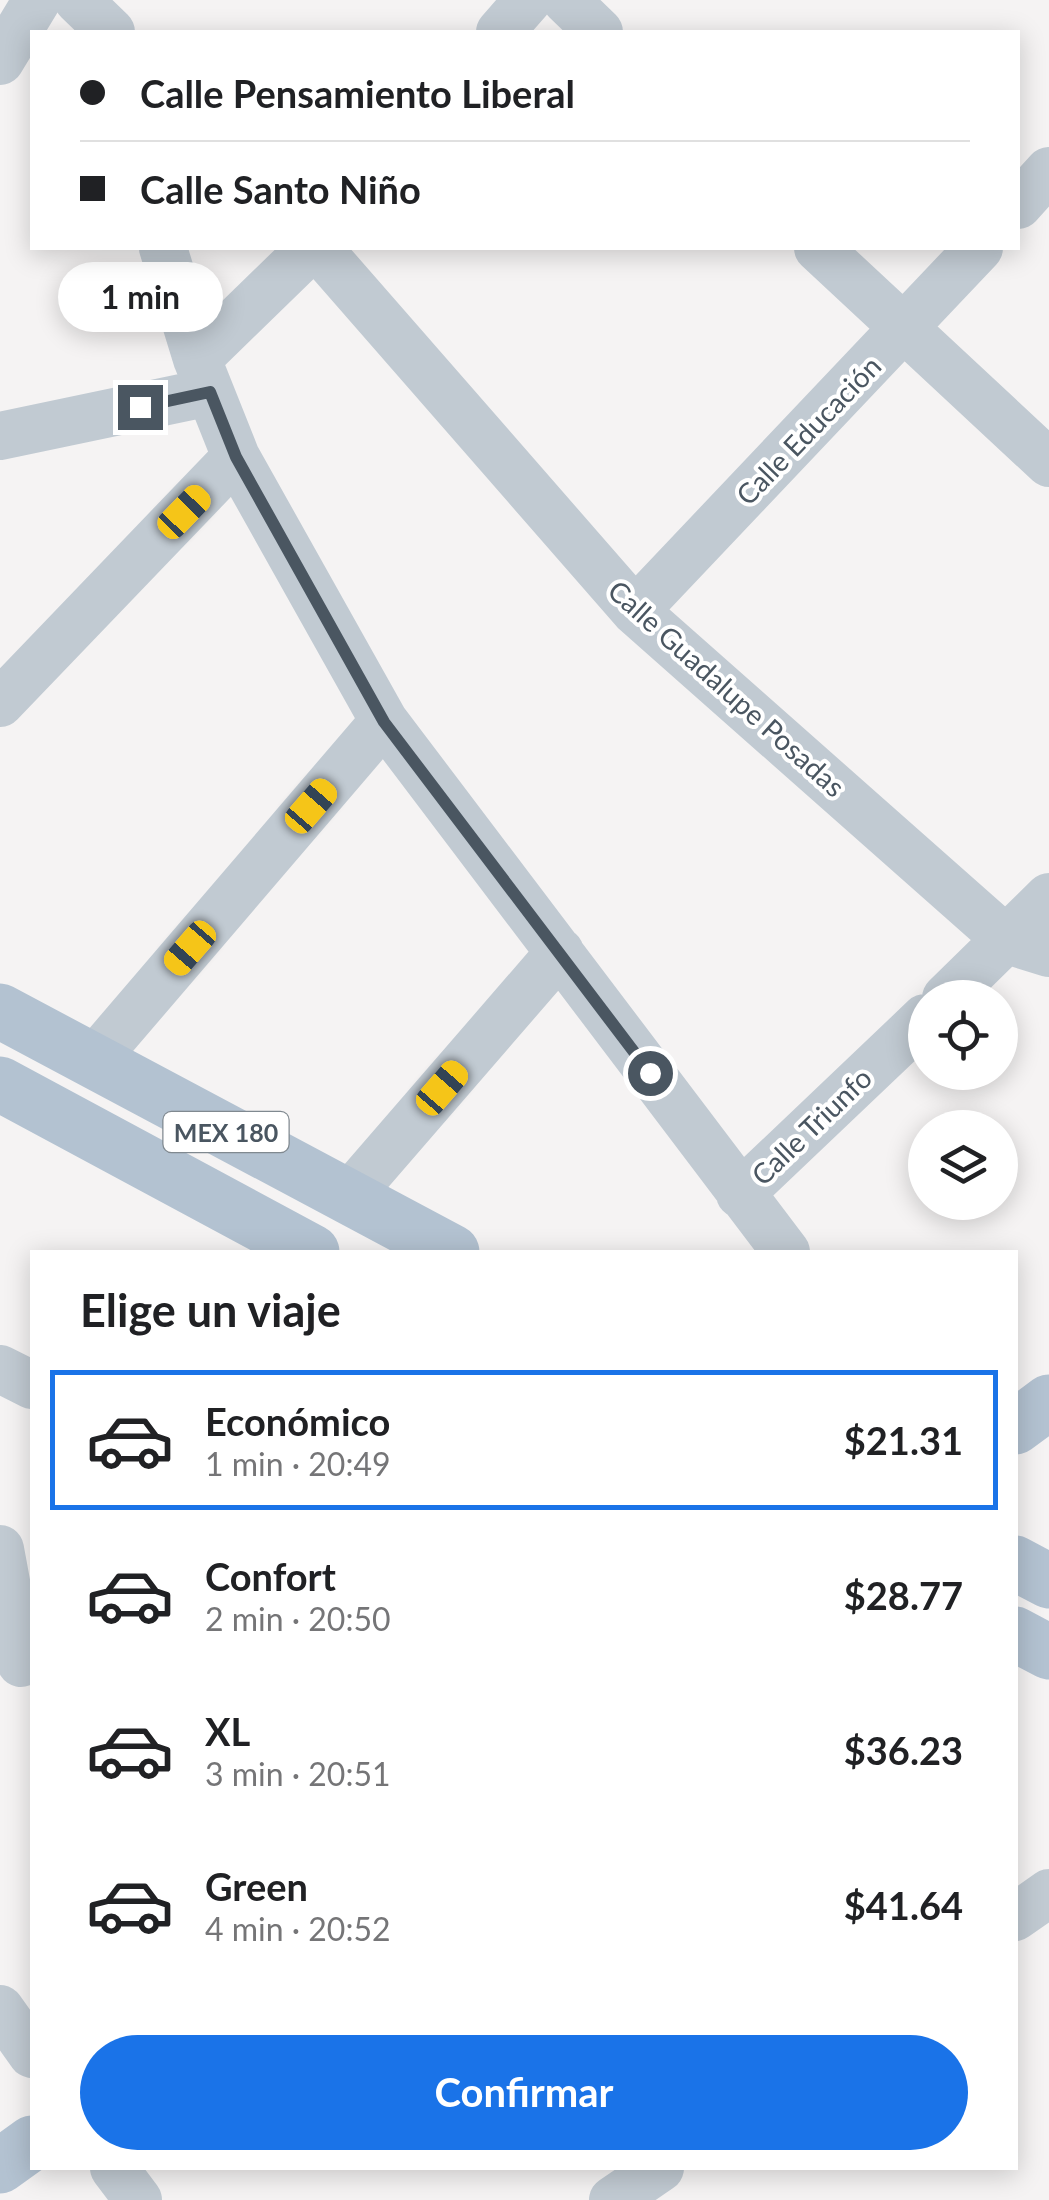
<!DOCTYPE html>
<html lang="es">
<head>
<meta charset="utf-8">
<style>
  :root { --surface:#fff; --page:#f2f2f2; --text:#202124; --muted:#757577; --line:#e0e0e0; --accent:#1a73e8 }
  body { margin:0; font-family:Lato,sans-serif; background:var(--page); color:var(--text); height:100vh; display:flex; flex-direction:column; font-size:38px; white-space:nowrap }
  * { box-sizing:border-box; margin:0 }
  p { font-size:32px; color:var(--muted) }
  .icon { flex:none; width:55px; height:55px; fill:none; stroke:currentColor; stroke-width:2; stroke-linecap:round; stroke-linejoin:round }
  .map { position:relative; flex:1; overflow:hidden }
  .sheet { position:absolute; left:30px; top:1250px; width:988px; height:920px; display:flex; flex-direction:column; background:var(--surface); border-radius:0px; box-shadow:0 5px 25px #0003 }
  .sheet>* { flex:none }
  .hud { position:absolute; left:30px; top:30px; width:990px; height:220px; border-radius:0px; box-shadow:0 5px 25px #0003; display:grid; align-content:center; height:220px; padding:0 50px; background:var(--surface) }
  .buttons { position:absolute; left:908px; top:980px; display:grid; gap:20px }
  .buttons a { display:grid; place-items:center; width:110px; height:110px; border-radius:50%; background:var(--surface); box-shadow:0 5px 25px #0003; font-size:50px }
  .end { position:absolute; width:45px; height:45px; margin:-22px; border:12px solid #4a5661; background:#fff; box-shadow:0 0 0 5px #fff }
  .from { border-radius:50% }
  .bubble { position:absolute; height:70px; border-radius:35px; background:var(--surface); box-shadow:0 5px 25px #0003; font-size:32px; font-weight:700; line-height:70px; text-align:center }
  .car { position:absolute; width:30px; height:60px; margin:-30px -15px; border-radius:12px; box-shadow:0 0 8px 2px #0007; background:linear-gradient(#f5c518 24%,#345 0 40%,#f5c518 0 76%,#345 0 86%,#f5c518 0) }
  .hud b { display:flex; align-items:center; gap:35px; height:95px; font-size:38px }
  .hud b+b { border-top:2px solid var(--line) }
  .hud i { width:25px; height:25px; background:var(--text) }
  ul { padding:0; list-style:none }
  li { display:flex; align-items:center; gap:30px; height:140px; margin:0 20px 15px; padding:0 30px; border:5px solid transparent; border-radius:0px }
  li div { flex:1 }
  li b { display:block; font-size:38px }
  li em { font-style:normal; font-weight:700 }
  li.active { border-color:var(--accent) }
  li>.icon { width:90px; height:90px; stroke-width:1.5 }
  h2 { padding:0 50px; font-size:45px; line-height:120px }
  .primary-button { display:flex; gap:20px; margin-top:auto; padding:20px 50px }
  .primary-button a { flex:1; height:115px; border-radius:60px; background:var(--accent); color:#fff; font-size:40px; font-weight:700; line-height:115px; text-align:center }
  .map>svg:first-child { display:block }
</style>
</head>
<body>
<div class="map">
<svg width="1049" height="2200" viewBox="0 0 1049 2200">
  <rect width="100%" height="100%" fill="#f5f3f3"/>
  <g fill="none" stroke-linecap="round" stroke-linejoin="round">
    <path stroke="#c1cad2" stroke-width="48" d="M78,0l33,32
      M566,0l33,32
      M500,32l28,-32
      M0,61l37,-61
      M1018,205l31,-34
      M163,248l34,111 39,98 148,264 402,531
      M318,248l317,363 372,329 42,13
      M818,248l231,215
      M197,359l114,-111
      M0,436l210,-44
      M635,611l344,-363
      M0,703l236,-246
      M946,998l103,-101
      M93,1061l291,-340
      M740,1194l185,-176
      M348,1197l212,-245
      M0,1369l32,16
      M0,1549l21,114
      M1015,1917l34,-24
      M0,2009l32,45
      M114,2168l24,32
      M613,2200l47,-32"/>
    <path stroke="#b3c2d1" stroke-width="55" d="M0,1011l452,241
      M0,1084l312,168
      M1015,1427l34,-25
      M1015,1563l34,18
      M1015,1634l34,18
      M0,2166l32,-23"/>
  </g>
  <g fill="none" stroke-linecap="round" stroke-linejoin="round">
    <path stroke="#4a5661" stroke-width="12" d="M140,407l70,-15 26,65 148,265 266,351"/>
  </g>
  <g text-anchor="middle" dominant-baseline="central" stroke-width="8" stroke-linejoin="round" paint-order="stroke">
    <rect fill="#fff" stroke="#808990" stroke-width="2.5" x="163.5" y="1112" width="125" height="40" rx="8"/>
    <g font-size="25" font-weight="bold" fill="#4a5661">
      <text x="226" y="1132">MEX 180</text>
    </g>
    <g font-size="28" fill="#4a5661" stroke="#fff">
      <text transform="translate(808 430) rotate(-46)">Calle Educación</text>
      <text transform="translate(727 688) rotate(42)">Calle Guadalupe Posadas</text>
      <text transform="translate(811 1126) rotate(-44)">Calle Triunfo</text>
    </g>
  </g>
</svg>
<div class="buttons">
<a><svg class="icon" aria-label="locate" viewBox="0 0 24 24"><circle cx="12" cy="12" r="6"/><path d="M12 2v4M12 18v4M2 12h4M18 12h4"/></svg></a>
<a><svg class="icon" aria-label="layers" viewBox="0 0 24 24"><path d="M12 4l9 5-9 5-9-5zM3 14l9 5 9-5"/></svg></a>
</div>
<i class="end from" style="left:650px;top:1073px"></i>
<i class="end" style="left:140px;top:407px"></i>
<div class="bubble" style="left:58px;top:262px;width:165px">1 min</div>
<i class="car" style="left:184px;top:512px;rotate:44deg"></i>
<i class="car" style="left:311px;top:806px;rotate:41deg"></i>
<i class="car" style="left:190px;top:948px;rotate:221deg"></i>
<i class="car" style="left:442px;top:1088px;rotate:41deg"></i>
<div class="hud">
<b><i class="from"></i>Calle Pensamiento Liberal</b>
<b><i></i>Calle Santo Niño</b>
</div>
<section class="sheet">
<h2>Elige un viaje</h2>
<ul>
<li class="active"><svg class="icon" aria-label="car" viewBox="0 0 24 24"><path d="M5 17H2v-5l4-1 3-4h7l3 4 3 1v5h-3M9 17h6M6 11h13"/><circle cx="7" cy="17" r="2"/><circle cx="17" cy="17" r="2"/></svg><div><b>Económico</b><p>1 min · 20:49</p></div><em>$21.31</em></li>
<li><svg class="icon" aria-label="car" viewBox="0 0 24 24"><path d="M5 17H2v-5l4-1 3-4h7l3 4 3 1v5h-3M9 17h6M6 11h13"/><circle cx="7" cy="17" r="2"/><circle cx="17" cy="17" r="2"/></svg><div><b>Confort</b><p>2 min · 20:50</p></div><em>$28.77</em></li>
<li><svg class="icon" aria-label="car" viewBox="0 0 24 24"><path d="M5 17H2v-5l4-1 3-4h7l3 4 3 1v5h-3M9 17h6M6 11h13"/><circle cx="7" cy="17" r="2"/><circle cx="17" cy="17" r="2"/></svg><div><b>XL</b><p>3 min · 20:51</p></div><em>$36.23</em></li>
<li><svg class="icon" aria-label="car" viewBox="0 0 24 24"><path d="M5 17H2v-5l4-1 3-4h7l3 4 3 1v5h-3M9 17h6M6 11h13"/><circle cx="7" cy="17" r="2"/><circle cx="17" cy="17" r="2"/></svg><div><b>Green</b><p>4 min · 20:52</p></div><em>$41.64</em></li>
</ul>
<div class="primary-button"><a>Confirmar</a></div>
</section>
</div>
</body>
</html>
